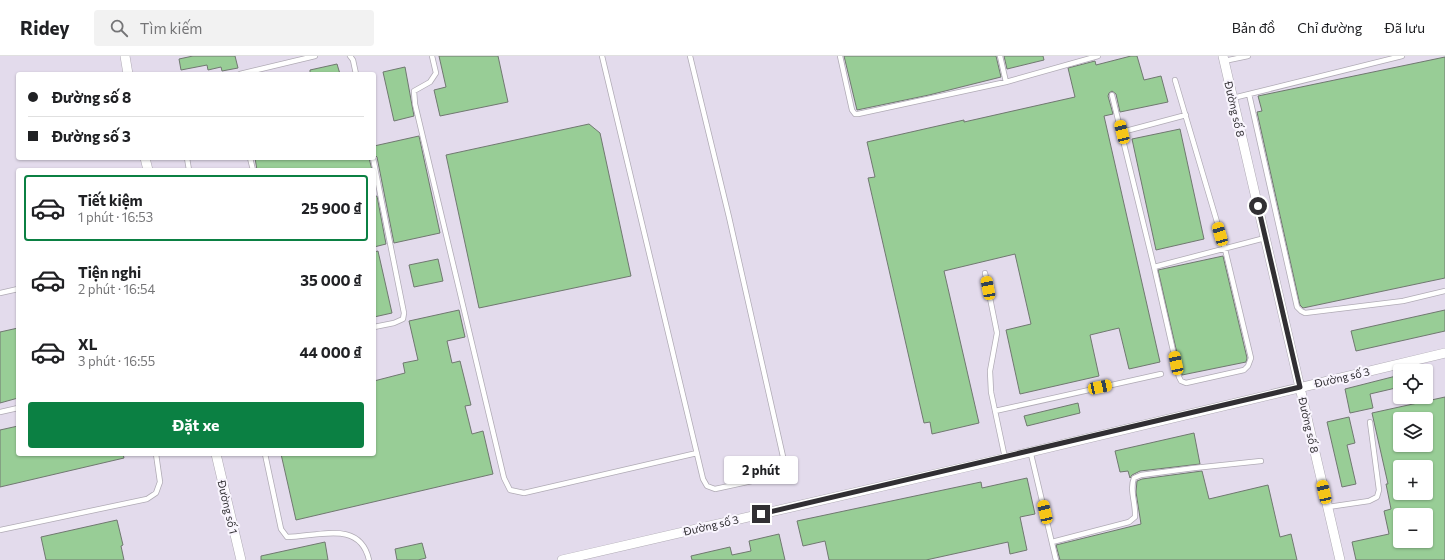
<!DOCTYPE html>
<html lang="vi">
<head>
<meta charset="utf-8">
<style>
  :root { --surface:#fff; --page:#f2f2f2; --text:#202124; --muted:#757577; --line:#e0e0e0; --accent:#0b8043 }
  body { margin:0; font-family:Commissioner,sans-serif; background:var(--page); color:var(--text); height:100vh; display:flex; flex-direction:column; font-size:15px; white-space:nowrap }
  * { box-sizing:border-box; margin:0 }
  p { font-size:13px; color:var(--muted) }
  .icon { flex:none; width:22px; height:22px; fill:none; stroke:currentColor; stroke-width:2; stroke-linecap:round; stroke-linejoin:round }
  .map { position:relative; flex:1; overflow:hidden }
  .side { position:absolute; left:16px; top:112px; width:360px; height:288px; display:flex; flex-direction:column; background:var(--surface); border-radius:4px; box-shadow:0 1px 3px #0004 }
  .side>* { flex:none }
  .top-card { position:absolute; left:16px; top:16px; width:360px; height:88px; border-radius:4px; box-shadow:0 1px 3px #0004; display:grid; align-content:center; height:88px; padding:0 12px; background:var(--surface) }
  .controls { position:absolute; left:1393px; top:308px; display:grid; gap:8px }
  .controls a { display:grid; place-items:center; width:40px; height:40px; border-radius:4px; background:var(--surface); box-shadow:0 1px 3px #0004; font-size:20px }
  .end { position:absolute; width:18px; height:18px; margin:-9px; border:5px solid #312f33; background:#fff; box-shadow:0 0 0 2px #fff }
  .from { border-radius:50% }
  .bubble { position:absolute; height:28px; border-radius:4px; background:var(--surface); box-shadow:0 1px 3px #0004; font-size:13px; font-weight:700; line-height:28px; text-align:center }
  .car { position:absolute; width:12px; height:24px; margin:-12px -6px; border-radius:5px; box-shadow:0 0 3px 1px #0007; background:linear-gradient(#f5c518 24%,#345 0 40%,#f5c518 0 76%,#345 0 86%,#f5c518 0) }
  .top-card b { display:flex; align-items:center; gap:14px; height:38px; font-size:15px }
  .top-card b+b { border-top:1px solid var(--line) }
  .top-card i { width:10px; height:10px; background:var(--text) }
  ul { padding:7px 0 0; list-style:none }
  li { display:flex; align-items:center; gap:12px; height:66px; margin:0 8px 6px; padding:0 4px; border:2px solid transparent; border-radius:4px }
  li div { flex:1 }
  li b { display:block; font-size:15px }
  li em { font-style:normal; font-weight:700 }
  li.on { border-color:var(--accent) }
  li>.icon { width:36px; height:36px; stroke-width:1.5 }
  .primary-button { display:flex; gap:8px; margin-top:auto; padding:8px 12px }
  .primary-button a { flex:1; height:46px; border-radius:4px; background:var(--accent); color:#fff; font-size:16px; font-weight:700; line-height:46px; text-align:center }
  header { display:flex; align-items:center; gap:24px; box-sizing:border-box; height:56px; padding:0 20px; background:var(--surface); border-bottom:1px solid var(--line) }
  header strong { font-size:19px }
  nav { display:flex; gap:22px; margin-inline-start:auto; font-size:14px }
  .search { width:280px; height:36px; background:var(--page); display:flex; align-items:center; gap:10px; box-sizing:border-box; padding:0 14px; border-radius:4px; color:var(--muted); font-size:15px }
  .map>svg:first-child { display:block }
</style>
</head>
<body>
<header>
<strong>Ridey</strong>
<div class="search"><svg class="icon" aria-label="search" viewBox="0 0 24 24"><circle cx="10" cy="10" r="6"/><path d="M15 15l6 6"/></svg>Tìm kiếm</div>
<nav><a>Bản đồ</a><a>Chỉ đường</a><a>Đã lưu</a></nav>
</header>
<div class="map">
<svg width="1445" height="504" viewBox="0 0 1445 504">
  <rect width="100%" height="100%" fill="#ece7f2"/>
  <path fill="#e3dbec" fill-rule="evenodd" d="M0,0h1445v504h-1445zM18,18h356v84h-356zM18,114h356v284h-356zM1400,315h26v26h-26zM1400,363h26v26h-26zM1400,411h26v26h-26zM1400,459h26v26h-26z"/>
  <path fill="#98cd96" stroke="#707870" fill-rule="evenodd" d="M193,0h42l3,12 -16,3 -1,-4 -13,3 -1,-5 -26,5 -2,-11z
    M439,0h59l10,46 -68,14 -6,-26 12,-3z
    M844,0h152l5,21 -72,18 -72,15z
    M1004,0h39l1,4 -37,9z
    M1131,0h6l7,24 17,-4 7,26 -48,10 -4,-18 -4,-3 -3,2 -1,3 5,18 -9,2 56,246 -31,7 -10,-41 -29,7 9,41 -79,18 -14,-64 25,-6 -16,-70 -71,17 35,152 -47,11 -2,-12 -6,1 -56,-245 7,-1 -8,-35 97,-22v2l111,-25 -7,-29 27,-7 1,4z
    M1445,1v221l-142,30 -3,-3 -43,-193 5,-1 -4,-15z
    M337,8l3,10h-30v-4z
    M405,11l9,49 -20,5 -11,-49z
    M589,68l11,9 31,143 -152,32 -33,-153z
    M1180,73l24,110 -48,11 -24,-111z
    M419,80l21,97 -46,10 -17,-86 -3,-3v-8z
    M255,102h114l3,12h-115z
    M377,140l9,48 -12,3v-50z
    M378,195l14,62 -18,4v-65z
    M1223,200l24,102 -1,4 -64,13 -24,-105z
    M438,203l5,22 -29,6 -5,-22z
    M459,254l6,27 -18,4 5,22 8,-2 11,44 -6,1 7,28 11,-3 10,43 -197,46 -15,-66h93v-73l31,-8 -2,-10 15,-3 -9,-39z
    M1445,254v21l-89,20 -5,-20z
    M18,272v70l-18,5v-71z
    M1400,319v12l-30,7 3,14 -23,5 -5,-24z
    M1445,341v163h-89l-4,-18 37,-8 -5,-23 7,-2 -5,-25h2l-16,-71zM1400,363h26v26h-26zM1400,411h26v26h-26zM1400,459h26v26h-26z
    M1078,347l2,10 -53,13 -3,-10z
    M1349,361l6,26 -8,2 9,39 -14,3 -15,-65z
    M18,370v28h105l1,4 -124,29v-57z
    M1194,377l6,31 -60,7 -8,4 -2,3 -2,-7 -8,1 -5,-21z
    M1202,415l7,28 59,-14 12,52 11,-3 6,26h-237l-4,-15 85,-21 -5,-32 1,-11 5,-2z
    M1027,422l8,36 -15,3 7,33 -17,4 -2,-12 -82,18h-97l-4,-19 -22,5 -6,-25 184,-39 1,6z
    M117,464l6,25 -2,1 3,14h-78l-5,-23z
    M779,478l6,26h-93l-1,-4 39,-9 2,8 19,-4 -2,-10z
    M325,486l3,18h-67v-4z
    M422,487l4,15 -8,2h-21l-2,-11z"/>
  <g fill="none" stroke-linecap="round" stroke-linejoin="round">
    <defs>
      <path id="service" d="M350,0l3,4 3,14
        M432,0l4,17 -6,9 -16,9 1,13 89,374 6,12 14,3 173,-40
        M602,0l101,423 4,7 8,3 61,-13 7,-5 1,-10 -55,-244 -39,-161
        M840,0l12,54 3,4h3l148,-32 92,-26
        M1000,0l6,26
        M1224,5l24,-5
        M240,18l75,-18
        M1175,24l50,169 26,109 -3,8 -4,4 -58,13 -5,-2 -2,-4 -25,-110 111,-29
        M1249,38l48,213 4,4 4,2 98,-12 42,-10
        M1112,39l42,172
        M1233,42l169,-42
        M1122,76l64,-17
        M187,102l2,12
        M250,102l3,12
        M373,102l31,155 -1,6 -9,4 -20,4
        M985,217l12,60 -7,38 1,21 14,66
        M0,237l18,-4
        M995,355l166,-37
        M0,356l18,-4
        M1030,394l26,110
        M265,398l16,75 6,8c30,0 73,-18 82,23
        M1328,451l41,-6 8,-4 2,-7 -9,-68
        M0,474l147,-31 9,-6 4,-11 -4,-28
        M1052,486l77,-20 6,-5c1,-14 -6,-27 -1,-39l7,-3 53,-7 67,-7"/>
      <path id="minor" d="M125,0l3,18
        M1223,0l117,504
        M145,102l3,12
        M216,398l25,106
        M562,504l443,-102 440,-105"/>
    </defs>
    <use href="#service" stroke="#b0abb5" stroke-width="6"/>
    <use href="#minor" stroke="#b0abb5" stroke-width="10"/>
    <use href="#service" stroke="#fff" stroke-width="4.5"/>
    <use href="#minor" stroke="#fff" stroke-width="9"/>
  </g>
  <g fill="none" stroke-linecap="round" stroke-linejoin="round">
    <path stroke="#312f33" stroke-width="5" d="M761,458l539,-127 -42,-181"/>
  </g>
  <g text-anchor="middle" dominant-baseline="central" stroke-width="4" stroke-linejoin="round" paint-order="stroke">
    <g font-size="11" fill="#312f33" stroke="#f9f5fe">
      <text transform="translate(1235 53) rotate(77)">Đường số 8</text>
      <text transform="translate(1342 321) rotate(-13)">Đường số 3</text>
      <text transform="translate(1309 369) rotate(77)">Đường số 8</text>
      <text transform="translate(228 451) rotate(77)">Đường số 1</text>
      <text transform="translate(711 469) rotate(-13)">Đường số 3</text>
    </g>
  </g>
</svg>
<div class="controls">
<a><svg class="icon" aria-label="locate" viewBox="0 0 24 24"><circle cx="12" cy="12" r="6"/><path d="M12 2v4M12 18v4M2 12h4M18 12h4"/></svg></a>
<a><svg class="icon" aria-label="layers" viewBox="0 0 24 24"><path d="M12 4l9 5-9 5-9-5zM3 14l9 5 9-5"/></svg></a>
<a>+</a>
<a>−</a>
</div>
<i class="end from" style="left:1258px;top:150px"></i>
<i class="end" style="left:761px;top:458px"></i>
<div class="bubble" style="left:724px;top:400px;width:74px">2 phút</div>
<i class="car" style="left:1122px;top:76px;rotate:346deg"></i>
<i class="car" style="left:1220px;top:178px;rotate:344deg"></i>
<i class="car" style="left:988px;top:232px;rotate:349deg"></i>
<i class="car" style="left:1176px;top:307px;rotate:348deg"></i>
<i class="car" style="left:1100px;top:331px;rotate:78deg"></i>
<i class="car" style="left:1324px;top:436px;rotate:347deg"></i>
<i class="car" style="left:1045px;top:456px;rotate:347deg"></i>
<div class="top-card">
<b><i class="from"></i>Đường số 8</b>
<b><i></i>Đường số 3</b>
</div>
<section class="side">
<ul>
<li class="on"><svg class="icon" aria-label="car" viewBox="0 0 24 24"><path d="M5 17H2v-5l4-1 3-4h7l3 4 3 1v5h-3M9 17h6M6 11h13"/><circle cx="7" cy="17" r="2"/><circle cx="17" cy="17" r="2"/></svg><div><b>Tiết kiệm</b><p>1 phút · 16:53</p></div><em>25 900 ₫</em></li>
<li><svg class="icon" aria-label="car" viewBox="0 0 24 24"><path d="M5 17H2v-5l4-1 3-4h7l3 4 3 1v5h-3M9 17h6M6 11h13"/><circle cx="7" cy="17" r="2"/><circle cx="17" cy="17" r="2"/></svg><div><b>Tiện nghi</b><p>2 phút · 16:54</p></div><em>35 000 ₫</em></li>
<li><svg class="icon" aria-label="car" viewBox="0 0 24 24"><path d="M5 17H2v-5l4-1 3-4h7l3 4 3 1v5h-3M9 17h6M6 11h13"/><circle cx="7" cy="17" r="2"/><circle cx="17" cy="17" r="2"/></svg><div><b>XL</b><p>3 phút · 16:55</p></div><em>44 000 ₫</em></li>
</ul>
<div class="primary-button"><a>Đặt xe</a></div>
</section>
</div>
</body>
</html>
